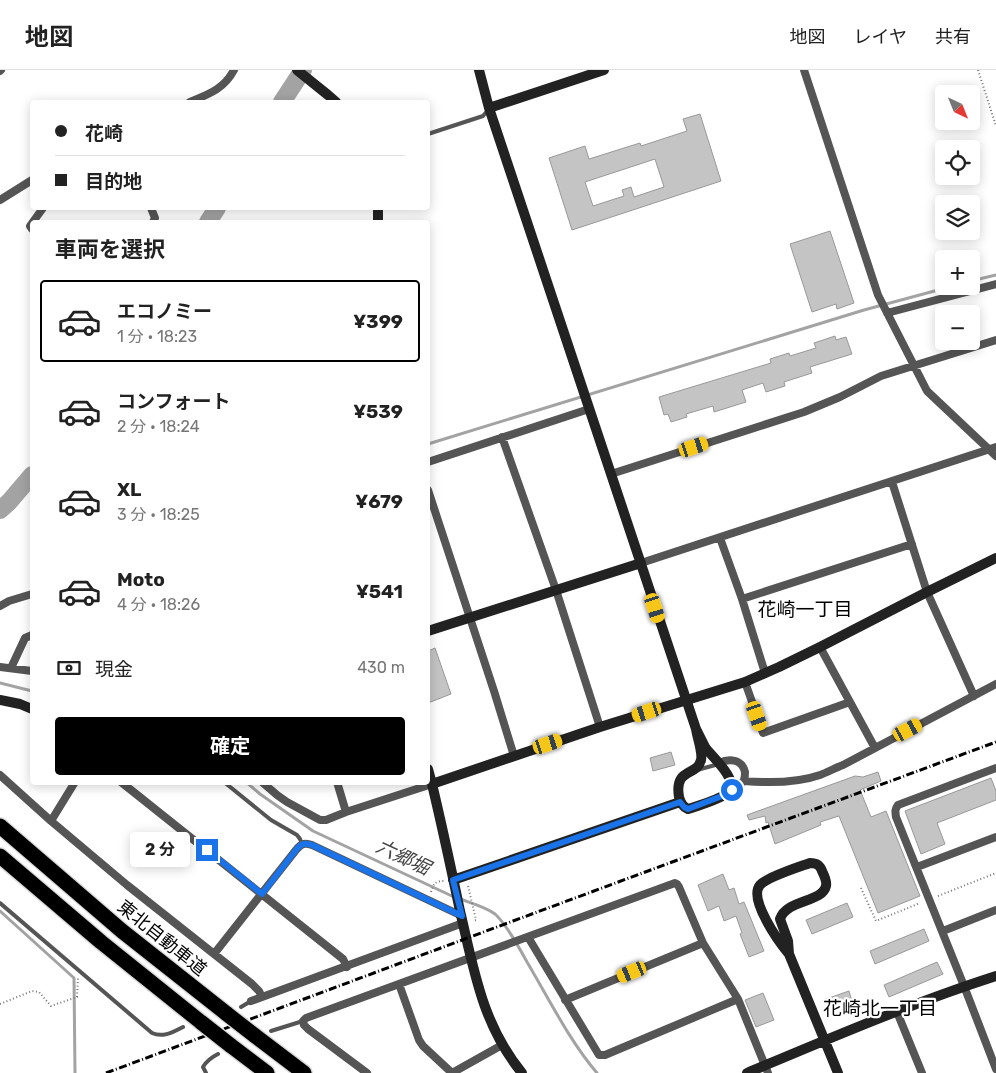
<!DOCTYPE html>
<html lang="ja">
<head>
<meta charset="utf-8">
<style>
  :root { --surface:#fff; --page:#f6f6f6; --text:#222; --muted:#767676; --line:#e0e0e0; --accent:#000 }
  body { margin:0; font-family:Rubik,"Noto Sans JP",sans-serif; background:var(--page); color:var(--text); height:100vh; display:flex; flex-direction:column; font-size:19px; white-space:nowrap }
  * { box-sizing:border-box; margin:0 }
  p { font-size:16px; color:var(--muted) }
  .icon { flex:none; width:28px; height:28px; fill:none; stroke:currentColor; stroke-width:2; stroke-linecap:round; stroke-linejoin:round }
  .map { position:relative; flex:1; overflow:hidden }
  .details { position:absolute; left:30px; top:150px; width:400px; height:565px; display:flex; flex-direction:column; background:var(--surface); border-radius:5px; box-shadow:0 2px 12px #0003 }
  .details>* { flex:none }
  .top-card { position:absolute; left:30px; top:30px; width:400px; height:110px; border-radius:5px; box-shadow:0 2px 12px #0003; display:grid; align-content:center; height:110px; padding:0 25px; background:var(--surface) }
  .needle { width:32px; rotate:137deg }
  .tools { position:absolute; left:935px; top:15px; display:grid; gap:10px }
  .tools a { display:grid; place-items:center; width:45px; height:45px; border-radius:5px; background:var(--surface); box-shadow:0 2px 12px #0003; font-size:25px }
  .end { position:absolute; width:22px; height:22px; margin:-11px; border:6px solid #1a73e8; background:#fff; box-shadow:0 0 0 2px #fff }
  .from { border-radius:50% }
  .bubble { position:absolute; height:35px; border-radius:5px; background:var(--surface); box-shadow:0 2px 12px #0003; font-size:16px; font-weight:700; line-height:35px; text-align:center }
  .car { position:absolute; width:15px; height:30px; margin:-15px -8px; border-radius:6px; box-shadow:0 0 4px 1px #0007; background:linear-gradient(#f5c518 24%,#345 0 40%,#f5c518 0 76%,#345 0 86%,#f5c518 0) }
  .top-card b { display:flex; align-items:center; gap:18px; height:48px; font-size:19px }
  .top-card b+b { border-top:1px solid var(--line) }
  .top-card i { width:12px; height:12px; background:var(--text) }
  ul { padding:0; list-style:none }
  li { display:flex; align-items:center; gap:15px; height:82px; margin:0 10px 8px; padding:0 15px; border:2px solid transparent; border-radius:5px }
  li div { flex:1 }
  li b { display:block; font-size:19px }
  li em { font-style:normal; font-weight:700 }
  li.current { border-color:var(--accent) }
  li>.icon { width:45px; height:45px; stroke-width:1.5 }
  h2 { padding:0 25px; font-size:22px; line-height:60px }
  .pay { display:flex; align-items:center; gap:12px; height:55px; padding:0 25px; font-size:19px }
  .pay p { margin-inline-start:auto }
  .action { display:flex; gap:10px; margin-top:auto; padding:10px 25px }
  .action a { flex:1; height:58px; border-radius:5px; background:var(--accent); color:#fff; font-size:20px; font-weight:700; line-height:58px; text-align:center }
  header { display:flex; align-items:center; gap:30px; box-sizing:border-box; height:70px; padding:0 25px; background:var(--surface); border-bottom:1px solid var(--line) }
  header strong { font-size:24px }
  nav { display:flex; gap:28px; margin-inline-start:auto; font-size:18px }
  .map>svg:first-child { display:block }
</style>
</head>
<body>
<header>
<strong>地図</strong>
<nav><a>地図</a><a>レイヤ</a><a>共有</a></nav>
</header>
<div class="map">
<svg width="996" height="1003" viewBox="0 0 996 1003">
  <rect width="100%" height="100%" fill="#fff"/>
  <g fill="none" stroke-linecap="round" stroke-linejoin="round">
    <path stroke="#a3a3a3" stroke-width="3" d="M971,211l25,-6
      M428,374l436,-134 89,-24
      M0,613l32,8
      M246,712l14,12 53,37 141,66
      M460,829c11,4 26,8 35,15 11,10 25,35 32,48 22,37 42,78 70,111
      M0,841l74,67 1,95"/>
    <path stroke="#a3a3a3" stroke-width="18" d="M282,32l21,-32
      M208,152l9,-14
      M0,440l9,-8 23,-27"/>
  </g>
  <path fill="#c4c4c4" stroke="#999" fill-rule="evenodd" d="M700,44l21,67 -149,49 -23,-72 36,-12 4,13 51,-16 1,3 46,-15 -4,-12zM655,89l9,28 -30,10 -3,-10 -9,3 2,6 -31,10 -8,-24z
    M830,161l24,72 -17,6 -1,-5 -24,8 -22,-68z
    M835,266l1,4 10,-3 6,17 -42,13 2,6 -28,9 1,4 -19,6 -3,-9 -21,7 4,12 -32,10 -1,-6 -27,8 1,3 -16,5 -3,-8 -4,1 -5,-18 112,-34 -1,-4 19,-6 1,3 26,-8 -2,-5z
    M435,578l16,46 -23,9v-52z
    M671,682l4,13 -22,6 -3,-13z
    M878,702l3,9 -21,9 11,27 15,-6 34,85 -42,17 -39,-97 -19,6 1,3 -46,19 -7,-22 -2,1 -1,-7 -16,4 -2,-5 108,-39 8,1z
    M991,708l5,13v9l-59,23 8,21 -24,10 -16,-43z
    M723,804l6,16 5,-2 5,16 5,-2 20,49 -15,6 -9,-23 2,-1 -6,-17 -12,5 -5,-15 -11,5 -10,-26z
    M847,833l6,14 -41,17 -6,-14z
    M924,859l5,12 -54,23 -5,-13z
    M937,892l6,12 -54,23 -5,-12z
    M849,921l3,10 -22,9 -4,-11z
    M763,923l11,27 -18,7 -11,-27z"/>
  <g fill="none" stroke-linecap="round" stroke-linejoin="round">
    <defs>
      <path id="highway" d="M0,756l122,105 105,83
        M0,786l101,86 101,81
        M254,965l50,38
        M230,975l37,28"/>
    </defs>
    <use href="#highway" stroke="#dbdbdb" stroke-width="18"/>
    <path stroke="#777" stroke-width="2" stroke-dasharray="1 2.5" stroke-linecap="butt" d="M978,0l18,56
      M468,816l8,34 -3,1
      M861,818l15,33 44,-18
      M431,822c3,-8 3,-11 13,-11
      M938,826l58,-23
      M0,934l32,-13 7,1 12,14 26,-9 1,-20"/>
    <path stroke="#555" stroke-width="4" d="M428,64l55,-18 5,-6
      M697,700l22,-6
      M224,712l47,38 26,15 3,4 2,5
      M0,833l152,130c11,5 21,-1 31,-6
      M241,937l10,-6
      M271,961l32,-10
      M206,1003l-3,-6c4,-7 9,-10 15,-13"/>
    <path stroke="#555" stroke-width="8" d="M804,0l74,225 49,96 69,65
      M0,1l1,-1
      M190,32c19,-8 34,-13 44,-32
      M0,130l32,-20
      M151,138l4,10 -2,4
      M32,159l-2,-3 13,-18
      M887,243l109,-29
      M502,367l54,153 44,137
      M428,392l161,-53
      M611,404l193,-62 36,-15 41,-21 115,-36
      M892,412l35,110 47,104
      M428,420l66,201 20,65
      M720,468l22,61 23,74
      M641,493l355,-116
      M742,529l170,-55
      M0,536l9,-5 23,-7
      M820,577l55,101
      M0,597l32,4
      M11,598l14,-30 7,-3
      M745,612l18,51 87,-31
      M719,693c10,-5 23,-4 26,9 0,3 0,5 -1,8 -3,5 -10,9 -15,12
      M996,698l-98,37c-3,4 -3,6 -2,12l68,169 32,83
      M0,705l51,46 76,64 125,99 7,7 3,6
      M744,711c24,2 53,2 76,-6 8,-3 15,-7 23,-10l153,-81
      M121,712l222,177 4,8
      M262,712l15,13 10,7 33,18h6l20,-8 86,-28
      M337,712l9,30
      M51,751l24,-39
      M917,797l79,-30
      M943,861l53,-21
      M528,867l71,118h6l133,-56
      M214,884l82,-104c5,-6 8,-8 16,-5l150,71
      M399,914l20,56 4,6 29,27 50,-28
      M565,930l138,-57
      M251,931l212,-78
      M897,942l25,61
      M367,1003l-59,-44 -4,-4 -1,-4 3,-3 369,-135 2,1 2,3 24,56 35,56 30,74"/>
    <path stroke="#222" stroke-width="10" d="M297,0l31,25 8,7
      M479,0l10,38 207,621c1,8 7,24 5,31 -4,17 -27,7 -22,37 2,6 3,9 9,12 9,-3 34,-10 40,-17 12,-12 -17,-36 -23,-45 -3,-6 -6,-12 -9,-18
      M489,38l115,-38
      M378,152v-14
      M428,561l213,-68
      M0,630l20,4 12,5
      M428,699l4,15c10,42 19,84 28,127 14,59 22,113 62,162
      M432,714l168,-57 145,-45 34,-15 41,-20 107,-55 69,-34
      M453,810l227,-78
      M789,884c-10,-12 -41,-55 -29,-69 7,-8 39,-18 50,-22 7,0 10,2 12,8 2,4 5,11 4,15 -4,17 -39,13 -46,33l8,22 1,13 49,119
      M747,1003c81,-34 165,-70 249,-97"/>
    <use href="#highway" stroke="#000" stroke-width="15"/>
    <path stroke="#000" stroke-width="3" stroke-dasharray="8 2.5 1 2.5" stroke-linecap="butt" d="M106,1003l407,-152 483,-179"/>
    <defs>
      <path id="highway-bridge" d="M227,944l27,21
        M202,953l28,22"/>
    </defs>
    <use href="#highway-bridge" stroke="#dbdbdb" stroke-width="18" stroke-linecap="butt"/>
    <use href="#highway-bridge" stroke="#000" stroke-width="15"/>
  </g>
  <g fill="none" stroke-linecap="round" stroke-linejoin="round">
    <path stroke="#1a73e8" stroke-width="6" d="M207,780l55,44 34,-44c5,-6 8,-8 16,-5l150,71 -9,-36 227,-78 4,5 4,2 34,-13 10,-6"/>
  </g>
  <g text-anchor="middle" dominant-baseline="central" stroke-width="4.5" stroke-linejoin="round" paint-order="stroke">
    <g font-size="18" fill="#000" stroke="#fff">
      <text transform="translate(162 868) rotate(39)">東北自動車道</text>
    </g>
    <g font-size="19" fill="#000" stroke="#fff">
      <text x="805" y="539">花崎一丁目</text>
      <text x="880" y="938">花崎北一丁目</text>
    </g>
    <g font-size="19" font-style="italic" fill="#444" stroke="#fff">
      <text transform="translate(403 787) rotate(25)">六郷堀</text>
    </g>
  </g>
</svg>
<div class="tools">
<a><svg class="needle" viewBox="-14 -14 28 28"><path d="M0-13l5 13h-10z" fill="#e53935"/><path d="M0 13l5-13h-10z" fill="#767676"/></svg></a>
<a><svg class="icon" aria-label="locate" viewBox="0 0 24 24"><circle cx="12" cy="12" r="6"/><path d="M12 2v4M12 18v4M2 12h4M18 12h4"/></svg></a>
<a><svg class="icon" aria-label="layers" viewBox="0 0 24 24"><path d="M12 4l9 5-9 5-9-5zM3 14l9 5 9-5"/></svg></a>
<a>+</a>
<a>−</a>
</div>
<i class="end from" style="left:732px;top:720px"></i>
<i class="end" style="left:207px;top:780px"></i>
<div class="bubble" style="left:130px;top:762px;width:60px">2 分</div>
<i class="car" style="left:694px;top:377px;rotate:72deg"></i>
<i class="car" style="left:655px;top:538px;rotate:162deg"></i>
<i class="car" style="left:647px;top:642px;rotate:252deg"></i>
<i class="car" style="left:757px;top:646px;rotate:161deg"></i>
<i class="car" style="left:908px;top:660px;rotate:62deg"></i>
<i class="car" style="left:548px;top:674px;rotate:72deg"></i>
<i class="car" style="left:632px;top:902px;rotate:248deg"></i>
<div class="top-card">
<b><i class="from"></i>花崎</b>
<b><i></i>目的地</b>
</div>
<section class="details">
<h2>車両を選択</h2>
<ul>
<li class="current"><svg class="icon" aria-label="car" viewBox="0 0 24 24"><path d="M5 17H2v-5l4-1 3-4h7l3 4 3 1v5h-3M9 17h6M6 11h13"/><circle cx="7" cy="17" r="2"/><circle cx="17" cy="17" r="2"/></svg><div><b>エコノミー</b><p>1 分 · 18:23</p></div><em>¥399</em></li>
<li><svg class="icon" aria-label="car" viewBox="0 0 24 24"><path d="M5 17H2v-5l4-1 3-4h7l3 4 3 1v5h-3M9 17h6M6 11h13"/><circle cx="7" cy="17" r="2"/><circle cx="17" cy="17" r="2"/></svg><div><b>コンフォート</b><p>2 分 · 18:24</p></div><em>¥539</em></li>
<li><svg class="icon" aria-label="car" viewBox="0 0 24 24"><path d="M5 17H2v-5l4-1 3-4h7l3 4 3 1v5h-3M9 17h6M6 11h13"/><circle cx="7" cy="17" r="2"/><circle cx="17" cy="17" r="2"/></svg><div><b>XL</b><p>3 分 · 18:25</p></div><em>¥679</em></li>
<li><svg class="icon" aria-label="car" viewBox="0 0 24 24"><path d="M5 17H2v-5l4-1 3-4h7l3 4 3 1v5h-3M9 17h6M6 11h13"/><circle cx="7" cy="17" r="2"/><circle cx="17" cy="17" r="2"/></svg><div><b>Moto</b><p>4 分 · 18:26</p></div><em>¥541</em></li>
</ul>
<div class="pay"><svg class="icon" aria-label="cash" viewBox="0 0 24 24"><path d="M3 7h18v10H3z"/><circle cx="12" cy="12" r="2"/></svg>現金<p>430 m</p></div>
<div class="action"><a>確定</a></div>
</section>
</div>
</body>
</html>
